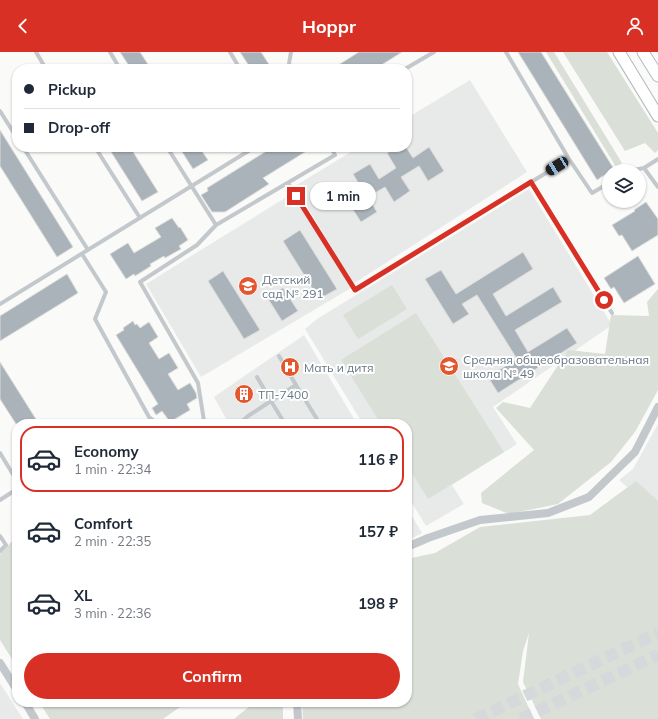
<!DOCTYPE html>
<html lang="en">
<head>
<meta charset="utf-8">
<style>
  :root { --surface:#fff; --page:#f2f2f3; --text:#1f2937; --muted:#747a83; --line:#e0e1e3; --accent:#d93025 }
  body { margin:0; font-family:Mulish,sans-serif; background:var(--page); color:var(--text); height:100vh; display:flex; flex-direction:column; font-size:15px; white-space:nowrap }
  * { box-sizing:border-box; margin:0 }
  p { font-size:13px; color:var(--muted) }
  .icon { flex:none; width:22px; height:22px; fill:none; stroke:currentColor; stroke-width:2; stroke-linecap:round; stroke-linejoin:round }
  .map { position:relative; flex:1; overflow:hidden }
  .details { position:absolute; left:12px; top:367px; width:400px; height:288px; display:flex; flex-direction:column; background:var(--surface); border-radius:16px; box-shadow:0 1px 3px #0004 }
  .details>* { flex:none }
  .guide { position:absolute; left:12px; top:12px; width:400px; height:88px; border-radius:16px; box-shadow:0 1px 3px #0004; display:grid; align-content:center; height:88px; padding:0 12px; background:var(--surface) }
  .controls { position:absolute; left:602px; top:112px; display:grid; gap:8px }
  .controls a { display:grid; place-items:center; width:44px; height:44px; border-radius:50%; background:var(--surface); box-shadow:0 1px 3px #0004; font-size:20px }
  .end { position:absolute; width:18px; height:18px; margin:-9px; border:5px solid #d93025; background:#fff; box-shadow:0 0 0 2px #fff }
  .from { border-radius:50% }
  .bubble { position:absolute; height:28px; border-radius:14px; background:var(--surface); box-shadow:0 1px 3px #0004; font-size:13px; font-weight:700; line-height:28px; text-align:center }
  .car { position:absolute; width:12px; height:24px; margin:-12px -6px; border-radius:5px; box-shadow:0 0 3px 1px #0007; background:linear-gradient(#222 24%,#8ab4d8 0 40%,#222 0 76%,#8ab4d8 0 86%,#222 0) }
  .guide b { display:flex; align-items:center; gap:14px; height:38px; font-size:15px }
  .guide b+b { border-top:1px solid var(--line) }
  .guide i { width:10px; height:10px; background:var(--text) }
  ul { padding:7px 0 0; list-style:none }
  li { display:flex; align-items:center; gap:12px; height:66px; margin:0 8px 6px; padding:0 4px; border:2px solid transparent; border-radius:16px }
  li div { flex:1 }
  li b { display:block; font-size:15px }
  li em { font-style:normal; font-weight:700 }
  li.current { border-color:var(--accent) }
  li>.icon { width:36px; height:36px; stroke-width:1.5 }
  .cta { display:flex; gap:8px; margin-top:auto; padding:8px 12px }
  .cta a { flex:1; height:46px; border-radius:24px; background:var(--accent); color:#fff; font-size:16px; font-weight:700; line-height:46px; text-align:center }
  header { display:flex; justify-content:space-between; align-items:center; height:52px; padding:0 12px; background:var(--accent); color:#fff; font-size:18px; font-weight:700 }
  .map>svg:first-child { display:block }
</style>
</head>
<body>
<header><svg class="icon" aria-label="back" viewBox="0 0 24 24"><path d="M15 5l-7 7 7 7"/></svg>Hoppr<svg class="icon" aria-label="person" viewBox="0 0 24 24"><circle cx="12" cy="8" r="4"/><path d="M4 21q1-7 8-7t8 7"/></svg></header>
<div class="map">
<svg width="658" height="667" viewBox="0 0 658 667">
  <rect width="100%" height="100%" fill="#fafaf8"/>
  <path fill="#e8e9e9" d="M470,28l57,92 -174,112 -58,-98 64,-39h48v-29z
    M529,137l83,136 -119,82 24,37 -65,41 12,19 -38,22 -19,-31v-71h-44l-58,-95 12,-10z
    M293,141l58,95 -150,89 -55,-93z
    M304,283l53,89h-128l-15,-27z
    M658,372v90l-39,-34 14,-11z
    M407,456l15,25 -15,8z
    M0,631l23,36h-23z"/>
  <path fill="#dadfd7" d="M546,0h8l68,111 -6,4z
    M563,0h44l51,81v17l-3,3 -10,-10 -20,8z
    M392,233l15,24 -49,30 -15,-24z
    M658,237v101l-23,42 -24,30 -53,42 -49,10 -27,-11 -1,-10 53,-43 -38,-42 7,-6 27,6 38,-58 37,4 6,-39 38,1 -2,-14z
    M416,261l88,139 -76,47 -21,-34v-41h-26l-40,-64z
    M636,429l22,20v218h-117l-18,-37 6,-49 -6,18 -5,33 16,35h-231l-1,-17h105v-143l28,-6 45,-26 110,-12z
    M17,484v131l-17,-27v-86z
    M39,650h148l-24,17h-113z
    M255,650h28v17h-49z"/>
  <path fill="#aab3b9" stroke="#dcdcda" d="M120,0h20l11,17h-20z
    M240,0h21l11,17h-21z
    M359,0h43l-27,17h-43z
    M518,0h23l73,117 -5,2v1l-12,8z
    M0,78l73,117 -16,10 -57,-91z
    M108,95h22l28,45 -16,9z
    M179,95h20l9,13 -15,9z
    M273,95h40l-50,31 6,6 -44,28h-13l-11,-17 7,-4 -1,-3z
    M398,95h8l7,11 16,-11 15,24 -16,10 -9,-15 -18,11 9,14 -16,11 -9,-15 -17,10 9,15 -16,10 -15,-23 16,-10 -9,-15 17,-10 9,15 17,-11 -9,-15z
    M646,150l12,17v16l-26,16 -10,-16 -3,1 -7,-11 23,-14 -1,-1z
    M172,166l7,10 1,-1 8,13 -9,6 2,3 -16,9 -1,-2 -14,8 1,2 -16,10 -1,-2 -8,5 -16,-25 18,-11 6,10 27,-16 -6,-9z
    M300,178l37,59 -18,10 -36,-58z
    M523,200l10,17 -40,25 13,22 47,-29 9,15 -47,28 13,22 39,-24 10,15 -79,50 -10,-16 29,-18 -40,-64 -15,9 7,10 -16,10 -28,-45 16,-9 15,24z
    M638,204l17,28 -31,19 -10,-16 -3,2 -7,-11z
    M223,219l37,59 -16,9 -36,-58z
    M67,222l11,19 -78,48v-25z
    M283,236l15,23 -16,10 -15,-24z
    M133,269l2,4 2,-1 3,4 9,-6 9,15 -9,6 10,16 10,-6 9,15 -10,6 10,16 12,-7 6,10 1,5 -10,6 3,6 -20,12 -8,-11 -6,4 -4,-7 6,-4 -42,-69 8,-5 -1,-2z
    M0,310l39,62h-23l-16,-25z
    M242,332l10,16 -7,4 -10,-15z"/>
  <g fill="none" stroke-linecap="round" stroke-linejoin="round">
    <path stroke="#d5d9db" stroke-width="12" stroke-dasharray="12 6" stroke-linecap="butt" d="M476,667l182,-86
      M521,667l137,-64"/>
    <defs>
      <path id="secondary" d="M619,0l39,64
        M643,0l15,24"/>
    </defs>
    <use href="#secondary" stroke="#b3babf" stroke-width="13"/>
    <path stroke="#c3c8cc" stroke-width="4" d="M36,0l10,17
      M110,0l10,17
      M230,0l10,17
      M291,0l-2,12 3,5
      M506,0l63,107 23,34 17,-10
      M405,17l29,-17
      M0,59l17,27
      M23,95l65,103
      M95,95l45,71
      M167,95l49,78 119,-70 -4,-8
      M644,116l14,19
      M628,119l16,-3 14,-9
      M531,130l81,131
      M288,131l67,106 214,-130
      M82,202l24,38 -11,27 54,98 9,7
      M0,252l255,-157
      M279,304l17,29
      M203,372l1,-3 -6,-38 -58,-101 57,-37 19,-20
      M239,372l9,-8 23,-15 -14,-24
      M285,372l-14,-23 25,-16 24,39
      M0,401l17,28
      M0,448l17,-11
      M0,484l6,9 -6,6"/>
    <path stroke="#c3c8cc" stroke-width="8" d="M407,495l21,-9 52,-18 68,-7 41,-16 46,-45 23,-45
      M0,611l17,27
      M25,650l10,17
      M297,650l1,17"/>
    <use href="#secondary" stroke="#fff" stroke-width="11"/>
  </g>
  <g fill="none" stroke-linecap="round" stroke-linejoin="round">
    <path stroke="#d93025" stroke-width="5" d="M296,144l59,94 176,-108 73,118"/>
  </g>
  <defs>
    <symbol id="school-disc" viewBox="-11 -11 22 22"><circle r="9.5" fill="#e4572e" stroke="#fff"/><path d="M0-5L7-2L0 1L-7-2ZM-4 1L0 2.5L4 1V4Q0 6-4 4Z" fill="#fff"/></symbol>
    <symbol id="hospital-disc" viewBox="-11 -11 22 22"><circle r="9.5" fill="#e4572e" stroke="#fff"/><path d="M-5-5h3v3.5h4V-5h3V5h-3V1.5h-4V5h-3Z" fill="#fff"/></symbol>
    <symbol id="building-disc" viewBox="-11 -11 22 22"><circle r="9.5" fill="#e4572e" stroke="#fff"/><path d="M-4-6H4V6H1V3H-1V6H-4ZM-2.5-4.3h1.7v1.8h-1.7ZM.8-4.3h1.7v1.8H.8ZM-2.5-1h1.7V.8h-1.7ZM.8-1h1.7V.8H.8Z" fill="#fff"/></symbol>
  </defs>
  <g fill-rule="evenodd">
    <use href="#school-disc" x="237" y="223" width="22" height="22"/>
    <use href="#school-disc" x="438" y="303" width="22" height="22"/>
    <use href="#hospital-disc" x="279" y="304" width="22" height="22"/>
    <use href="#building-disc" x="233" y="331" width="22" height="22"/>
  </g>
  <g text-anchor="middle" dominant-baseline="central" stroke-width="4" stroke-linejoin="round" paint-order="stroke">
    <g font-size="12" fill="#657683" stroke="#fff" text-anchor="start">
      <text x="262" y="227">Детский<tspan x="262" dy="14">сад № 291</tspan></text>
      <text x="463" y="307">Средняя общеобразовательная<tspan x="463" dy="14">школа № 49</tspan></text>
      <text x="304" y="315">Мать и дитя</text>
      <text x="258" y="342">ТП-7400</text>
    </g>
  </g>
</svg>
<div class="controls">
<a><svg class="icon" aria-label="layers" viewBox="0 0 24 24"><path d="M12 4l9 5-9 5-9-5zM3 14l9 5 9-5"/></svg></a>
</div>
<i class="end from" style="left:604px;top:248px"></i>
<i class="end" style="left:296px;top:144px"></i>
<div class="bubble" style="left:310px;top:130px;width:66px">1 min</div>
<i class="car" style="left:557px;top:114px;rotate:239deg"></i>
<div class="guide">
<b><i class="from"></i>Pickup</b>
<b><i></i>Drop-off</b>
</div>
<section class="details">
<ul>
<li class="current"><svg class="icon" aria-label="car" viewBox="0 0 24 24"><path d="M5 17H2v-5l4-1 3-4h7l3 4 3 1v5h-3M9 17h6M6 11h13"/><circle cx="7" cy="17" r="2"/><circle cx="17" cy="17" r="2"/></svg><div><b>Economy</b><p>1 min · 22:34</p></div><em>116 ₽</em></li>
<li><svg class="icon" aria-label="car" viewBox="0 0 24 24"><path d="M5 17H2v-5l4-1 3-4h7l3 4 3 1v5h-3M9 17h6M6 11h13"/><circle cx="7" cy="17" r="2"/><circle cx="17" cy="17" r="2"/></svg><div><b>Comfort</b><p>2 min · 22:35</p></div><em>157 ₽</em></li>
<li><svg class="icon" aria-label="car" viewBox="0 0 24 24"><path d="M5 17H2v-5l4-1 3-4h7l3 4 3 1v5h-3M9 17h6M6 11h13"/><circle cx="7" cy="17" r="2"/><circle cx="17" cy="17" r="2"/></svg><div><b>XL</b><p>3 min · 22:36</p></div><em>198 ₽</em></li>
</ul>
<div class="cta"><a>Confirm</a></div>
</section>
</div>
</body>
</html>
